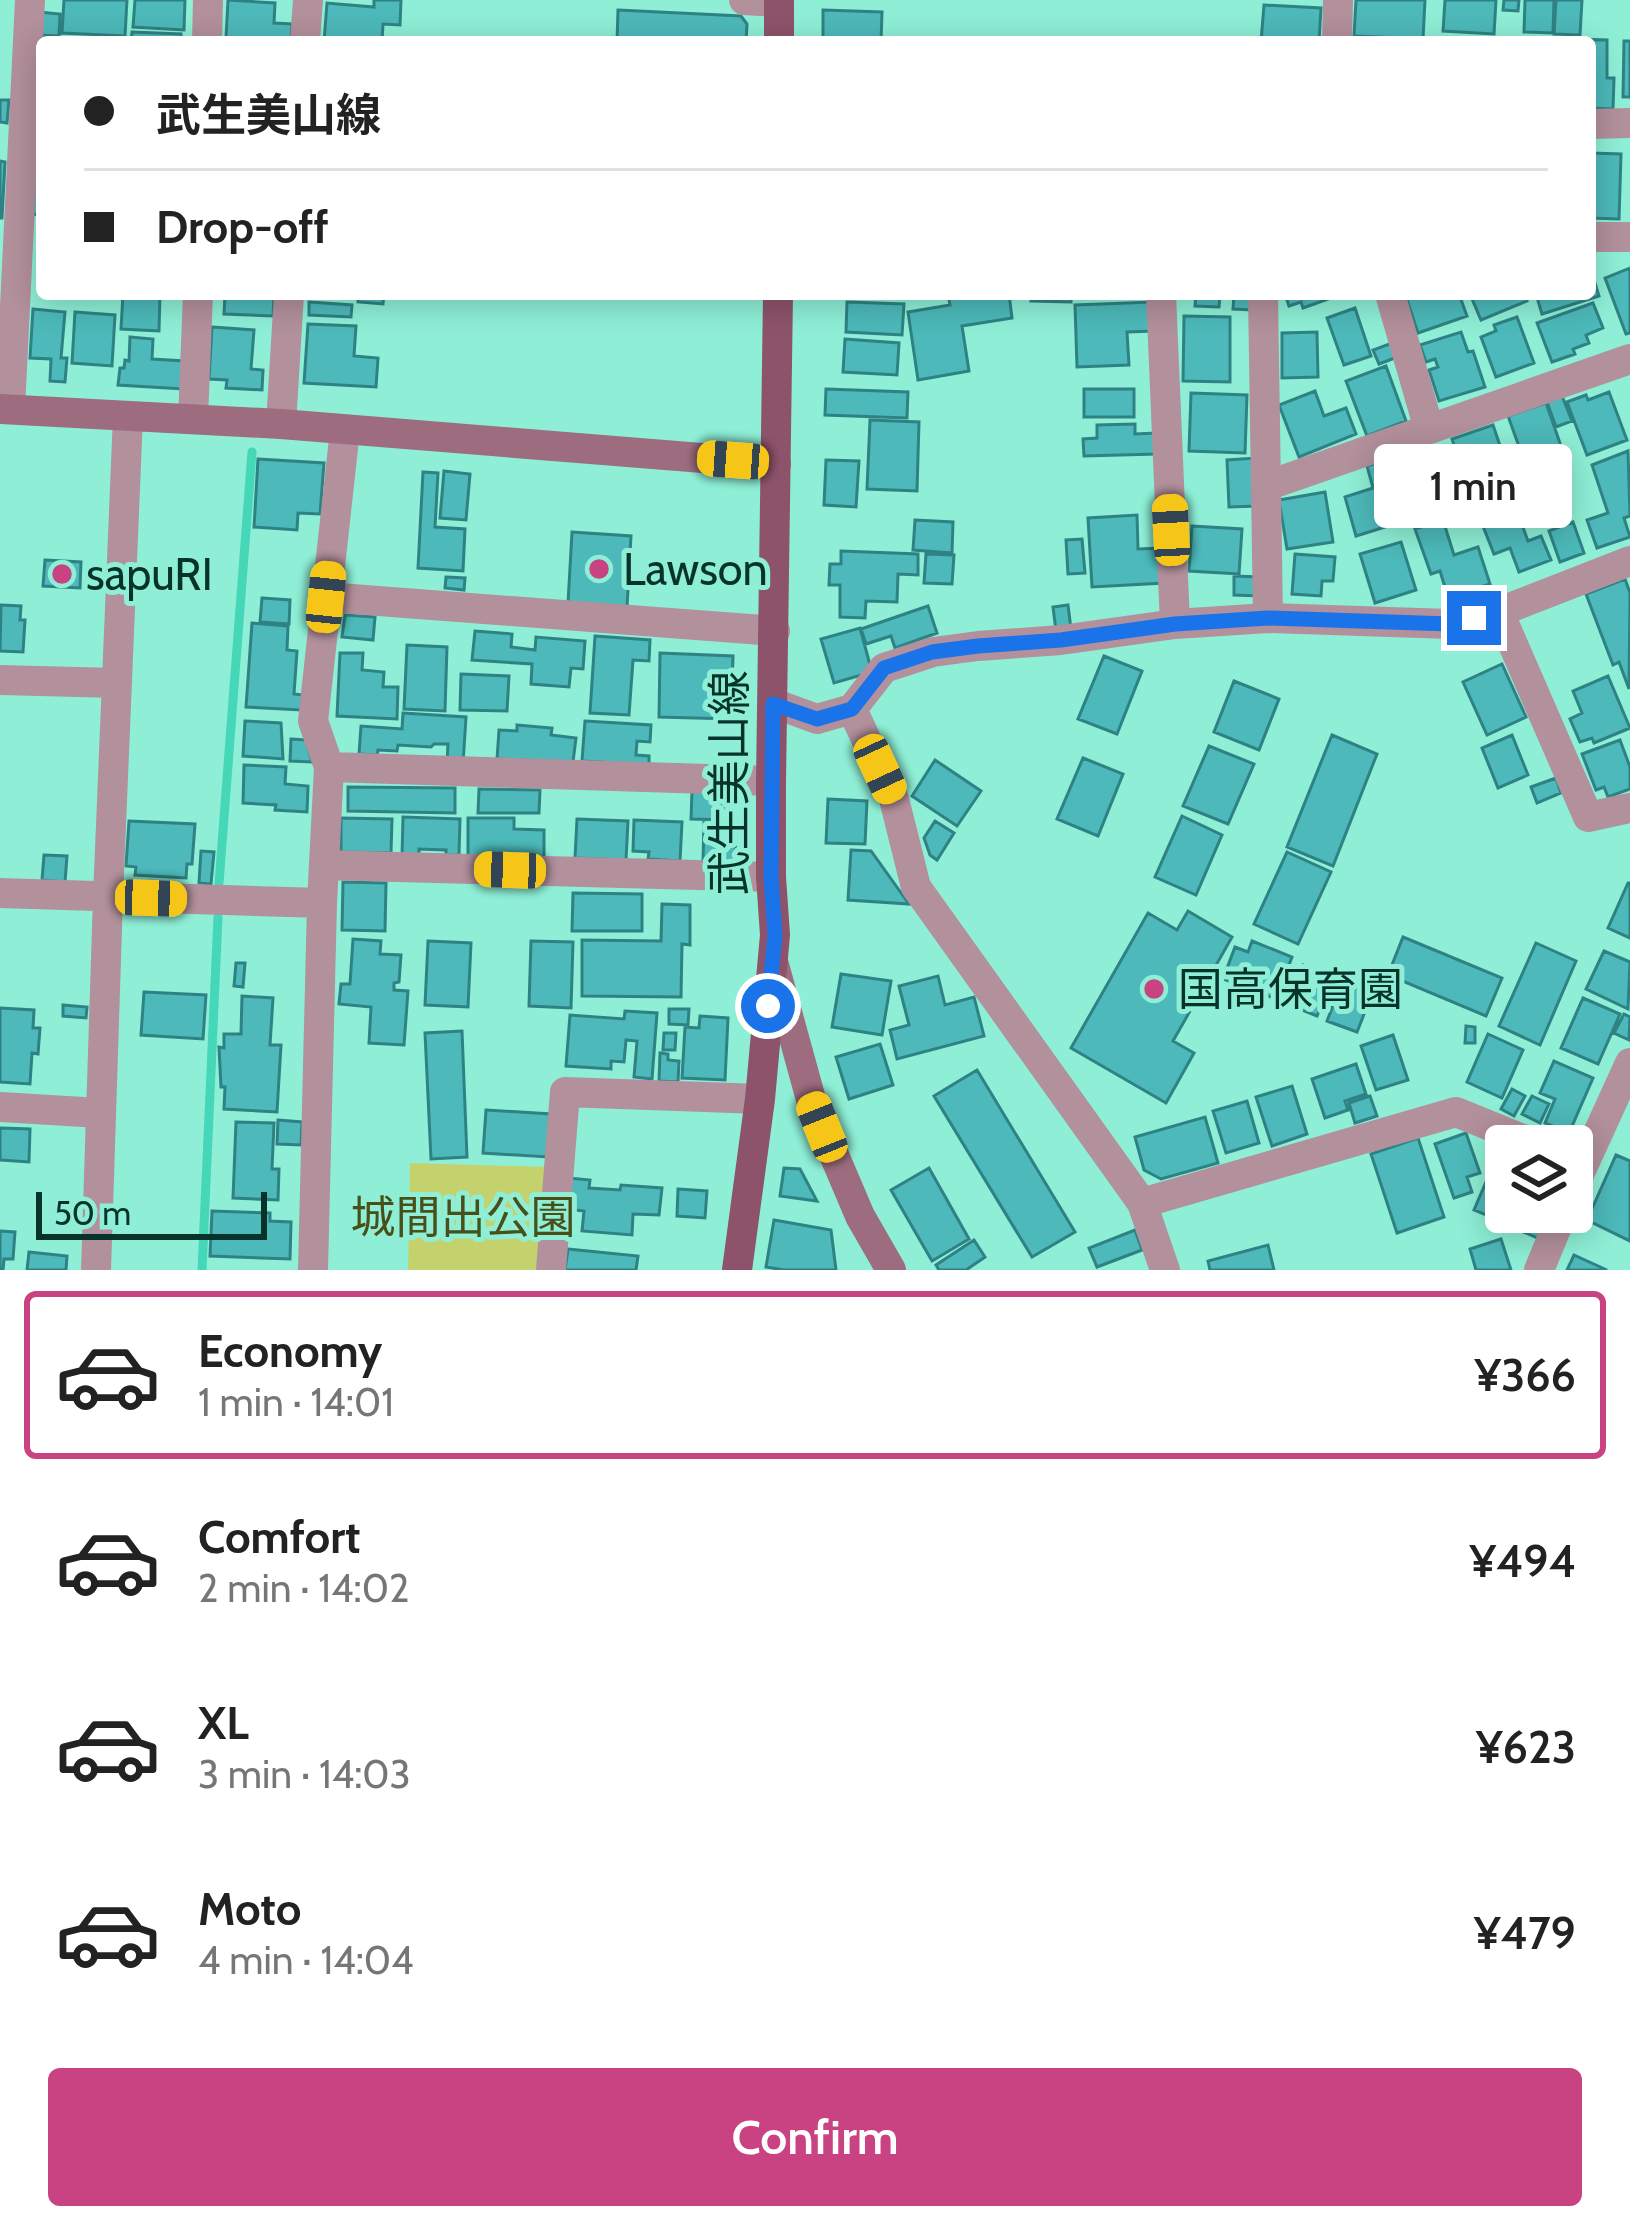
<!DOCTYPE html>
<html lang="en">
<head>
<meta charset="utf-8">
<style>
  :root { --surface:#fff; --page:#f2f2f2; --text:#222; --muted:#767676; --line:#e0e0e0; --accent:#c94281 }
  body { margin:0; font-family:Cabin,"Noto Sans JP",sans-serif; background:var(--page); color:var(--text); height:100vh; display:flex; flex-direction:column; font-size:45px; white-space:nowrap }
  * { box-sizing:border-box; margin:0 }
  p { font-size:39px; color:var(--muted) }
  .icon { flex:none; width:66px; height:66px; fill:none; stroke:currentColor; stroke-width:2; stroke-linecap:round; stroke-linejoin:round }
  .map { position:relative; height:1270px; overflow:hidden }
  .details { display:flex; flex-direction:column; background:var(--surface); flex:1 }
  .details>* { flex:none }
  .banner { position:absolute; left:36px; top:36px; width:1560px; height:264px; border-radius:12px; box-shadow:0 6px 30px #0003; display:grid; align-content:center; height:264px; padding:0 48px; background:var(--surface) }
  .fabs { position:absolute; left:1485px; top:1125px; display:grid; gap:24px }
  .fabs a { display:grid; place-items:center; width:108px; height:108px; border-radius:12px; background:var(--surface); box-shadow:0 6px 30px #0003; font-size:60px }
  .scale { position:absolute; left:36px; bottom:30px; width:231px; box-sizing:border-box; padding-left:12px; border:6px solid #07332a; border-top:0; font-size:33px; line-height:42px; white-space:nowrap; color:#07332a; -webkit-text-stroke:9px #8eefd6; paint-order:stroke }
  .end { position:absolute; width:54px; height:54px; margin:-27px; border:15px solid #1a73e8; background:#fff; box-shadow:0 0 0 6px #fff }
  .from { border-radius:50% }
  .bubble { position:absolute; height:84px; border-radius:12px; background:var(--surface); box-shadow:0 6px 30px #0003; font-size:39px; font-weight:600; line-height:84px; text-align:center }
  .car { position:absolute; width:36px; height:72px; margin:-36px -18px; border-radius:15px; box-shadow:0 0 9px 3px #0007; background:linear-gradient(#f5c518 24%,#345 0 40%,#f5c518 0 76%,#345 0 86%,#f5c518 0) }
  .banner b { display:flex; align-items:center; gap:42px; height:114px; font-size:45px }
  .banner b+b { border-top:3px solid var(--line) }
  .banner i { width:30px; height:30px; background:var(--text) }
  ul { padding:21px 0 0; list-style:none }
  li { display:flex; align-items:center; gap:36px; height:168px; margin:0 24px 18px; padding:0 24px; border:6px solid transparent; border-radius:12px }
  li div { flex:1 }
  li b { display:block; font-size:45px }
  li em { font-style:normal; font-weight:600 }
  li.current { border-color:var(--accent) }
  li>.icon { width:108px; height:108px; stroke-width:1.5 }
  .button { display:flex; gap:24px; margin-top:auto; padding:24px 48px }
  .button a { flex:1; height:138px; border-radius:12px; background:var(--accent); color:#fff; font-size:48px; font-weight:600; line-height:138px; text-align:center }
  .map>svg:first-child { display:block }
</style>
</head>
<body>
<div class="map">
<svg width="1630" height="1270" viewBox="0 0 1630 1270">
  <rect width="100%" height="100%" fill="#8eefd6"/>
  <path fill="#c4d26e" d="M410,1163l137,4 -8,103h-131z"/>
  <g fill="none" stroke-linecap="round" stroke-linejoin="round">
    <path stroke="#45d7b8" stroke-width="9" d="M219,883l33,-431
      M202,1270l16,-353"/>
  </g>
  <path fill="#4db9ba" stroke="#2f8283" stroke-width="3" d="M64,0h63l-2,36 -63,-3z
    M135,0h50l-1,30 -51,-3z
    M228,0l47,3 -1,20 18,1 -1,18 -65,-4z
    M374,0h27l-1,25 -17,-1 -1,18h-58l3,-39 47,4z
    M1356,0h69l-2,39 -69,-3z
    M1445,0h51l-2,34 -51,-3z
    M1504,0h15l-1,11 -15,-1z
    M1525,0h29l-1,33 -29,-1z
    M1556,0h26l-2,35 -26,-1z
    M1264,5l57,3 -2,34h-58z
    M618,10l123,6 6,8 -1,18h-129z
    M823,10l59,2 -1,30h-58z
    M39,12l21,2 -1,22 -21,-1z
    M132,32l49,2v8h-50z
    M1544,38l63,2v38h7l-1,31 -23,-1v-66h-46z
    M1624,41h6v56h-7z
    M0,100h9l-2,23 -7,-1z
    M1590,153l31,1 -2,65 -29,-1z
    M0,161l5,1 -3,56h-2z
    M33,175h9v40l-11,-1z
    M1590,267l9,29 -57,18 -6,-20h54z
    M1630,268v65l-4,1 -21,-56z
    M123,294h37l-1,37 -38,-2z
    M220,294h54l-1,22 -49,-2 1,-20z
    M359,294h25l-1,10 -25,-2z
    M830,294h65v4z
    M948,294h61l3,24 -50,8 7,45 -51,9 -10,-68 42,-7z
    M1032,294h39v8l-40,-1z
    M1196,294h24l-1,13 -24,-1z
    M1234,294h20l-1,16 -20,-1z
    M1285,294h57l-39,14 -2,-6 -12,4z
    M1405,294h16l2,4 11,-4h25l8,22 -49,17z
    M1470,294h54l3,7 -46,19z
    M309,302l43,3 -1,12 -42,-2z
    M847,302l57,2 -2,31 -56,-3z
    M1153,302l1,29 -27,1 2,33 -52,2 -2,-62z
    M1593,303l10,25 -17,7 3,8 -16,6 2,5 -23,8 -15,-39z
    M1355,308l16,48 -27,9 -17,-47z
    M33,309l32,3 -4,46h6l-2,24 -15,-1 1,-22 -21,-1z
    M75,312l40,3 -3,51 -40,-3z
    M1184,316l46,1v65l-47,-1z
    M1517,317l17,46 -38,14 -15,-40 15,-6 -2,-6z
    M308,324l48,2 -2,30 24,2 -2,29 -72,-4z
    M212,327l42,3 -3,39 12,1 -1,20 -36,-2 1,-8 -18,-1z
    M1317,332l1,45 -36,1v-45z
    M1461,332l7,20 5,-1 12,36 -46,14 -10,-31 9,-3 -3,-8 -9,3 -6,-17z
    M130,337l23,2 -1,20 33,2 -2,28 -65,-4 2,-17h4l1,-8 4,1z
    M845,339l54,4 -2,32 -54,-3z
    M1395,342l5,14 -21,8 -6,-14z
    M1386,366l20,55 -39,15 -21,-55z
    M826,389l82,3 -1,26 -82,-3z
    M1084,389h50v28h-50z
    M1315,391l9,25 22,-8 10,26 -57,23 -20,-52z
    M1609,392l18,48 -40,15 -20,-53 19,-7 2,5z
    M1191,393l56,2 -2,58 -56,-2z
    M1562,396l10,25 -16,6 -9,-25z
    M1546,403l22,63 -37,14 -23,-64z
    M870,420l49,2 -2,69 -50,-2z
    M1135,424v10l21,-1 1,21 -73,2 -1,-17 14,-1v-13z
    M1493,425l19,56 -41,14 -19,-56z
    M1430,446l10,33 19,-7 10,34 -55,17 -13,-42 11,-4 -7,-23z
    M1628,451l2,65 -6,2 6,19 -33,11 -10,-28 21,-7 -16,-48z
    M1256,458l2,48 -29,1 -2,-47z
    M258,459l66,4 -4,51 -22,-1 -1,17 -43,-3z
    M826,460l33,1 -3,46 -32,-2z
    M1387,460l6,22 -7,2 12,39 -42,13 -11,-39 28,-9 -6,-22z
    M444,471l26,3 -4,46 -26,-2z
    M423,472l15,1 -3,54 30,2 -2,42 -45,-3z
    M1560,481l7,30 -24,7 -7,-31z
    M1325,492l8,50 -46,7 -8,-49z
    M1514,503l14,38 13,-5 10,24 -32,12 -9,-24 -16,6 -15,-38z
    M1137,515l1,34 24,-1 2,35 -72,4 -4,-69z
    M915,520l38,2 -1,31 -39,-3z
    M1443,520l11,35 24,-8 12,37 -42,13 -8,-26 -9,3 -16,-45z
    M1573,522l11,31 -24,9 -11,-31z
    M1192,526l50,3 -3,45 -50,-3z
    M572,532l59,4 -4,71 -59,-4z
    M1082,539l3,34 -17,1 -2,-34z
    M1401,542l15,48 -41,13 -15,-49z
    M841,551l77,3v21l-20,-1 -1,28 -31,-1 -1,17 -25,-1v-32h-11l1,-21h11z
    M926,554l28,1 -2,29 -28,-1z
    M1295,554l40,3 -2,24h-11l-1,15 -29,-2z
    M45,560l36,2 -1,26 -37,-2z
    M1234,576l26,1 -1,19 -25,-1z
    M446,577l19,1 -1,12 -19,-2z
    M1625,579l5,14 -1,96 -10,-27 -6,3 -27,-71z
    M262,598l28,2 -1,24 -29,-2z
    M1,605l20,1 -1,14h5l-2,32 -23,-1z
    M1068,605l3,24 -15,2 -3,-24z
    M928,606l9,27 -42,15 -4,-12 -25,8 -5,-15z
    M345,615l30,2 -2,23 -31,-3z
    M252,623l36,3 -1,24 10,1 -3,43 9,1 -2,15 -55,-3z
    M860,628l12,44 -38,11 -13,-44z
    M475,631l37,3 -1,13 24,3 1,-13 49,4 -2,28 -12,-1 -2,19 -38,-3 1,-20 -60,-4z
    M595,636l55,4 -1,21 -16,-1 -4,55 -39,-2z
    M407,645l40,2 -2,64 -41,-2z
    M340,653h23l-1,17 22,2 -1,15h15l-1,32 -60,-3z
    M660,653l73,3 -2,63 -72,-2z
    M1104,656l38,15 -25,63 -39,-15z
    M1502,664l24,53 -39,18 -24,-53z
    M461,674l48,2 -2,35 -47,-1z
    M1608,676l22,52 -36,15 -2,-5 -12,4 -10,-23 12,-6 -9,-22z
    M1234,681l45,18 -20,51 -45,-18z
    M403,713l63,4 -3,47 -16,-1 1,-19h-14l-3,3 -33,-2 -1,6 -19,-1 -1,5 -18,-1 2,-28 41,3z
    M245,721l36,2 2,36 -40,-3z
    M585,721l66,4 -1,17 -13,-1 -1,14 13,1v9l-67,-4z
    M517,725l35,3 -1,7 25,3 -3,24 -76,-3 2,-29 18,1z
    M1332,735l45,19 -44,112 -46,-19z
    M1512,735l16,40 -30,13 -16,-40z
    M291,739l15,1 6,22 -22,-1z
    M1620,740l10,27v22l-22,8 -4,-10 -8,3 -14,-36z
    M1209,746l45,18 -26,60 -45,-18z
    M1083,758l40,16 -25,62 -41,-17z
    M935,760l46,31 -24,35 -45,-30z
    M244,765l42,2 -1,17 23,2 -1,26 -32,-2 1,-5 -33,-2z
    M1556,778l5,15 -24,10 -6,-16z
    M348,787l107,1v25l-107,-2z
    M479,789l61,1 -1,23h-61z
    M692,791l41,1 -2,28 -40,-1z
    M828,799l39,2 -2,43 -39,-1z
    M1182,816l40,19 -26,60 -41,-18z
    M403,817l57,2 -1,36h-13v-5l-27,-1v8l-17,-1z
    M341,818l51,1 -1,34 -50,-1z
    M468,818h46v11l30,1v28h-76z
    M577,819l51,2 -2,39 -51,-2z
    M634,820l48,2 -2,39 -32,-2 1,-7 -16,-1z
    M129,821l66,3 -3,40h-5l-1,14 -51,-3 1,-8 -10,-1z
    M704,821l32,1 -1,41 -32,-1z
    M935,821l19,12 -17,27 -7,-5 -6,-17z
    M851,850l20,1 38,53 -61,-4z
    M201,851l13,1 -3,32 -12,-1z
    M1287,852l44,20 -33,72 -44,-20z
    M44,855l23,1 -2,26 -23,-2z
    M343,882l43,1 -1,48 -43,-1z
    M1628,883h2v55l-22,-10z
    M573,893l69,1v37h-70z
    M662,904l28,1v40l-8,-1 -1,53 -99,-1v-56l79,1z
    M1188,911l44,26 -59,104 21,12 -28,50 -95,-55 77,-135 29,17z
    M1403,937l99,41 -16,38 -98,-41z
    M353,939l28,2 -1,13 21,1 -2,27 -5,1v7l14,1 -4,54 -35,-2 2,-36 -32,-3 2,-20h9z
    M428,941l43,2 -3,64 -43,-2z
    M531,941l42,1 -2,66 -42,-2z
    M1252,941l40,16 -16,42 -53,-20 12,-32 13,5z
    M1536,943l40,18 -36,84 -41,-19z
    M1604,951l26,11 -2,47 -42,-20z
    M236,963h9l-2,24 -9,-1z
    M1303,965l30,13 -16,38 -35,-14 7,-15 4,1z
    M841,974l50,7 -9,54 -50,-8z
    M938,976l7,29 29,-8 10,39 -87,23 -7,-29 19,-5 -10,-39z
    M1342,982l30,12 -15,38 -30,-11z
    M144,992l62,3 -3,44 -62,-4z
    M242,996l31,2 -3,47h11l-4,67 -53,-3 1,-22h-4l-2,-40 5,1v-14h17z
    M1583,998l37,16 -22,50 -37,-16z
    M63,1005l24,2 -1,11 -23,-2z
    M0,1008l34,2 -1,18h7l-2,26 -6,-1 -2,31 -30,-2z
    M669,1009h20l-1,16 -19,-1z
    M625,1011l32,2 -5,66 -18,-2 3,-36 -11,-1 -2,22 -13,-1v8l-45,-3 4,-51 54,4z
    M1624,1014l6,3 -1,23 -15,-7z
    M700,1016l28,2 -3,62 -43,-2 3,-51 14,1z
    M1466,1026l9,1v16h-10z
    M462,1031l5,126 -36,2 -6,-126z
    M664,1033h12l-1,17h-12z
    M1488,1034l35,16 -21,48 -35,-16z
    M1393,1035l15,45 -32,10 -15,-44z
    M880,1044l13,41 -44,14 -13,-42z
    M660,1053l8,1v6l11,1 -1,21 -19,-1z
    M1554,1061l39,17 -24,55 -24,-10 10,-24 -15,-6z
    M1356,1064l10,30 -21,7 3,9 -23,8 -13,-39z
    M977,1070l98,162 -43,25 -98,-161z
    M1292,1086l15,48 -35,12 -16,-49z
    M1512,1089l13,7 -11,20 -13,-7z
    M1370,1096l7,20 -22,7 -6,-20z
    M1532,1096l17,8 -9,19 -18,-9z
    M1247,1101l12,42 -33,10 -13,-42z
    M486,1110l65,4 -3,43 -65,-4z
    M1205,1117l13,46 -57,16 -17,-9 -9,-33z
    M278,1120l24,2 -1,23 -24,-1z
    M236,1122l38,1 -2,46h7l-1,31 -45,-2z
    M0,1128l30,1 -1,33 -29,-2z
    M1466,1133l14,40 -13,4 5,15 -18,6 -19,-54z
    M1418,1138l26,79 -47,16 -26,-79z
    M1616,1155l14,6v80l-43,-21z
    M784,1168l16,1 17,32 -37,-5z
    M929,1168l40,71 -37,22 -41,-71z
    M1492,1168l14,5v39h4l-4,11 -32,-13z
    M569,1178l21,2 -1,8 31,2 1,-5 41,3 -3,27 -26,-1 -1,21 -50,-4 2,-20 -17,-2z
    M678,1189l29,2 -2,27 -28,-2z
    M212,1211l58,2v8l21,1 -1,37 -80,-3z
    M1519,1212h34l-11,28 -30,-13z
    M774,1220l57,10 5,40h-52l-18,-3z
    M1135,1230l7,20 -45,17 -8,-19z
    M0,1231l15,1 -2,27h-9l-1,11h-3z
    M1501,1239l10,31h-35l-6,-21z
    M974,1240l11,17 -19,13h-27l-3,-5z
    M1268,1245l6,25h-64l-2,-9z
    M568,1249l70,7 -2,14h-71z
    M29,1252l38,4 -1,14h-39z
    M1574,1255l33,15h-40z"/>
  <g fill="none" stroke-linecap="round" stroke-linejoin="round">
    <path stroke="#b2909c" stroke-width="30" d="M744,0l35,2
      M207,42l1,-42
      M305,42l3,-42
      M1337,42l1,-42
      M1590,124l40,-1
      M1590,237h40
      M1161,294l14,330
      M1263,294l5,324
      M1390,294l39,135
      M10,409l20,-409
      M193,419l5,-125
      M281,424l8,-130
      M1266,486l364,-127
      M326,597l449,34
      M1499,612l89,205 42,-9
      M0,680l116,3
      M773,703l44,16 35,-10 32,-41 49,-16 45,-6 83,-6 114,-16 93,-6 182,6 49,-12 131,-51
      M852,709l42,90 22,88 226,316 23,67
      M329,767l442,14
      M324,865l447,12
      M0,893l322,10
      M0,1107l100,6
      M1572,1190l58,-127
      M1142,1203l314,-91 84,34
      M96,1270l12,-373 20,-481
      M313,1270l9,-367 7,-136 -16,-46 32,-291
      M551,1270l14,-178 195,7
      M1539,1270l24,-58"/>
    <path stroke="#9d6c7f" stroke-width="30" d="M0,409l281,15 495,40
      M774,965l38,138 48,113 31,54"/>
    <path stroke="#8d536a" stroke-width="30" d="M779,42v-42
      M737,1270l23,-171 15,-164 -4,-58v-96l7,-487"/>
  </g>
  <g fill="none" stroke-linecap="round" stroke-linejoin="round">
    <path stroke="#1a73e8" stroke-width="15" d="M768,1006l7,-71 -4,-58 2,-173 44,15 35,-10 32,-41 48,-16 46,-6 83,-6 114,-16 93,-6 182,6 24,-6"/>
  </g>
  <g fill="#c94281" stroke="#8eefd6" stroke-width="4.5">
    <circle cx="599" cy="569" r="12"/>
    <circle cx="62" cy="574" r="12"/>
    <circle cx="1154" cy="989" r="12"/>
  </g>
  <g text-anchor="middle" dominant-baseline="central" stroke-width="10" stroke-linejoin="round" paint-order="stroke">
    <g font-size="45" fill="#07332a" stroke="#8eefd6" text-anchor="start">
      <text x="623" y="569">Lawson</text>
      <text x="86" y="574">sapuRI</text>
      <text x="1178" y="989">国高保育園</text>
    </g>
    <g font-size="45" fill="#07332a" stroke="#8eefd6">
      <text transform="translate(729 783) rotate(-90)">武生美山線</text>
    </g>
    <g font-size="45" fill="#494f18" stroke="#8eefd6">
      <text x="463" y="1217">城間出公園</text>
    </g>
  </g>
</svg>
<div class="fabs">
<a><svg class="icon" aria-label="layers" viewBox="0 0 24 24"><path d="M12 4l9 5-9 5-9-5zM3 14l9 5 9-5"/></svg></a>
</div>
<div class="scale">50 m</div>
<i class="end from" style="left:768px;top:1006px"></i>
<i class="end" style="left:1474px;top:618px"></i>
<div class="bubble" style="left:1374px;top:444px;width:198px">1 min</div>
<i class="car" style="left:733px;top:460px;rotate:274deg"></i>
<i class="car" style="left:1171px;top:530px;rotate:357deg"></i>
<i class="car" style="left:326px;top:597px;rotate:6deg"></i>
<i class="car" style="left:880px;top:769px;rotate:155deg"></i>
<i class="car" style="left:510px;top:870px;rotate:272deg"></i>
<i class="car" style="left:151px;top:898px;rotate:92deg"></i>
<i class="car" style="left:822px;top:1127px;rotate:338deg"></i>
<div class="banner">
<b><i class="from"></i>武生美山線</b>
<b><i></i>Drop-off</b>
</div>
</div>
<section class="details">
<ul>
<li class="current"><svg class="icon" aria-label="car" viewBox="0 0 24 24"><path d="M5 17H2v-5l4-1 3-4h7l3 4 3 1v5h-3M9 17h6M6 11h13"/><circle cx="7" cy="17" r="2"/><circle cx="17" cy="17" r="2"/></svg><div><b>Economy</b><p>1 min · 14:01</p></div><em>¥366</em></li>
<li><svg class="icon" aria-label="car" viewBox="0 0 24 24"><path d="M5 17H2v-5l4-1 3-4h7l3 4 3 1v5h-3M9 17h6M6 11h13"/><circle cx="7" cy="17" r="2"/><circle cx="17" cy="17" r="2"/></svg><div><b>Comfort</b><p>2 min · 14:02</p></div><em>¥494</em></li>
<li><svg class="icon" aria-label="car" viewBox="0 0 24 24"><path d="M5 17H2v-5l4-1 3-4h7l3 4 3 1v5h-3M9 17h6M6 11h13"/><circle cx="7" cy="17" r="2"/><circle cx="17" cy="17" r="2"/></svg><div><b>XL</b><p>3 min · 14:03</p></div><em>¥623</em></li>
<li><svg class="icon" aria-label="car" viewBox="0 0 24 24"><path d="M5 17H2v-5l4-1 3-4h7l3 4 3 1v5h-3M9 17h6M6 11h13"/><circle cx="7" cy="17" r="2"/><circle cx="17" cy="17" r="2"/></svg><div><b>Moto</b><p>4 min · 14:04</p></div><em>¥479</em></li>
</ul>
<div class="button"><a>Confirm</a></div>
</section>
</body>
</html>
